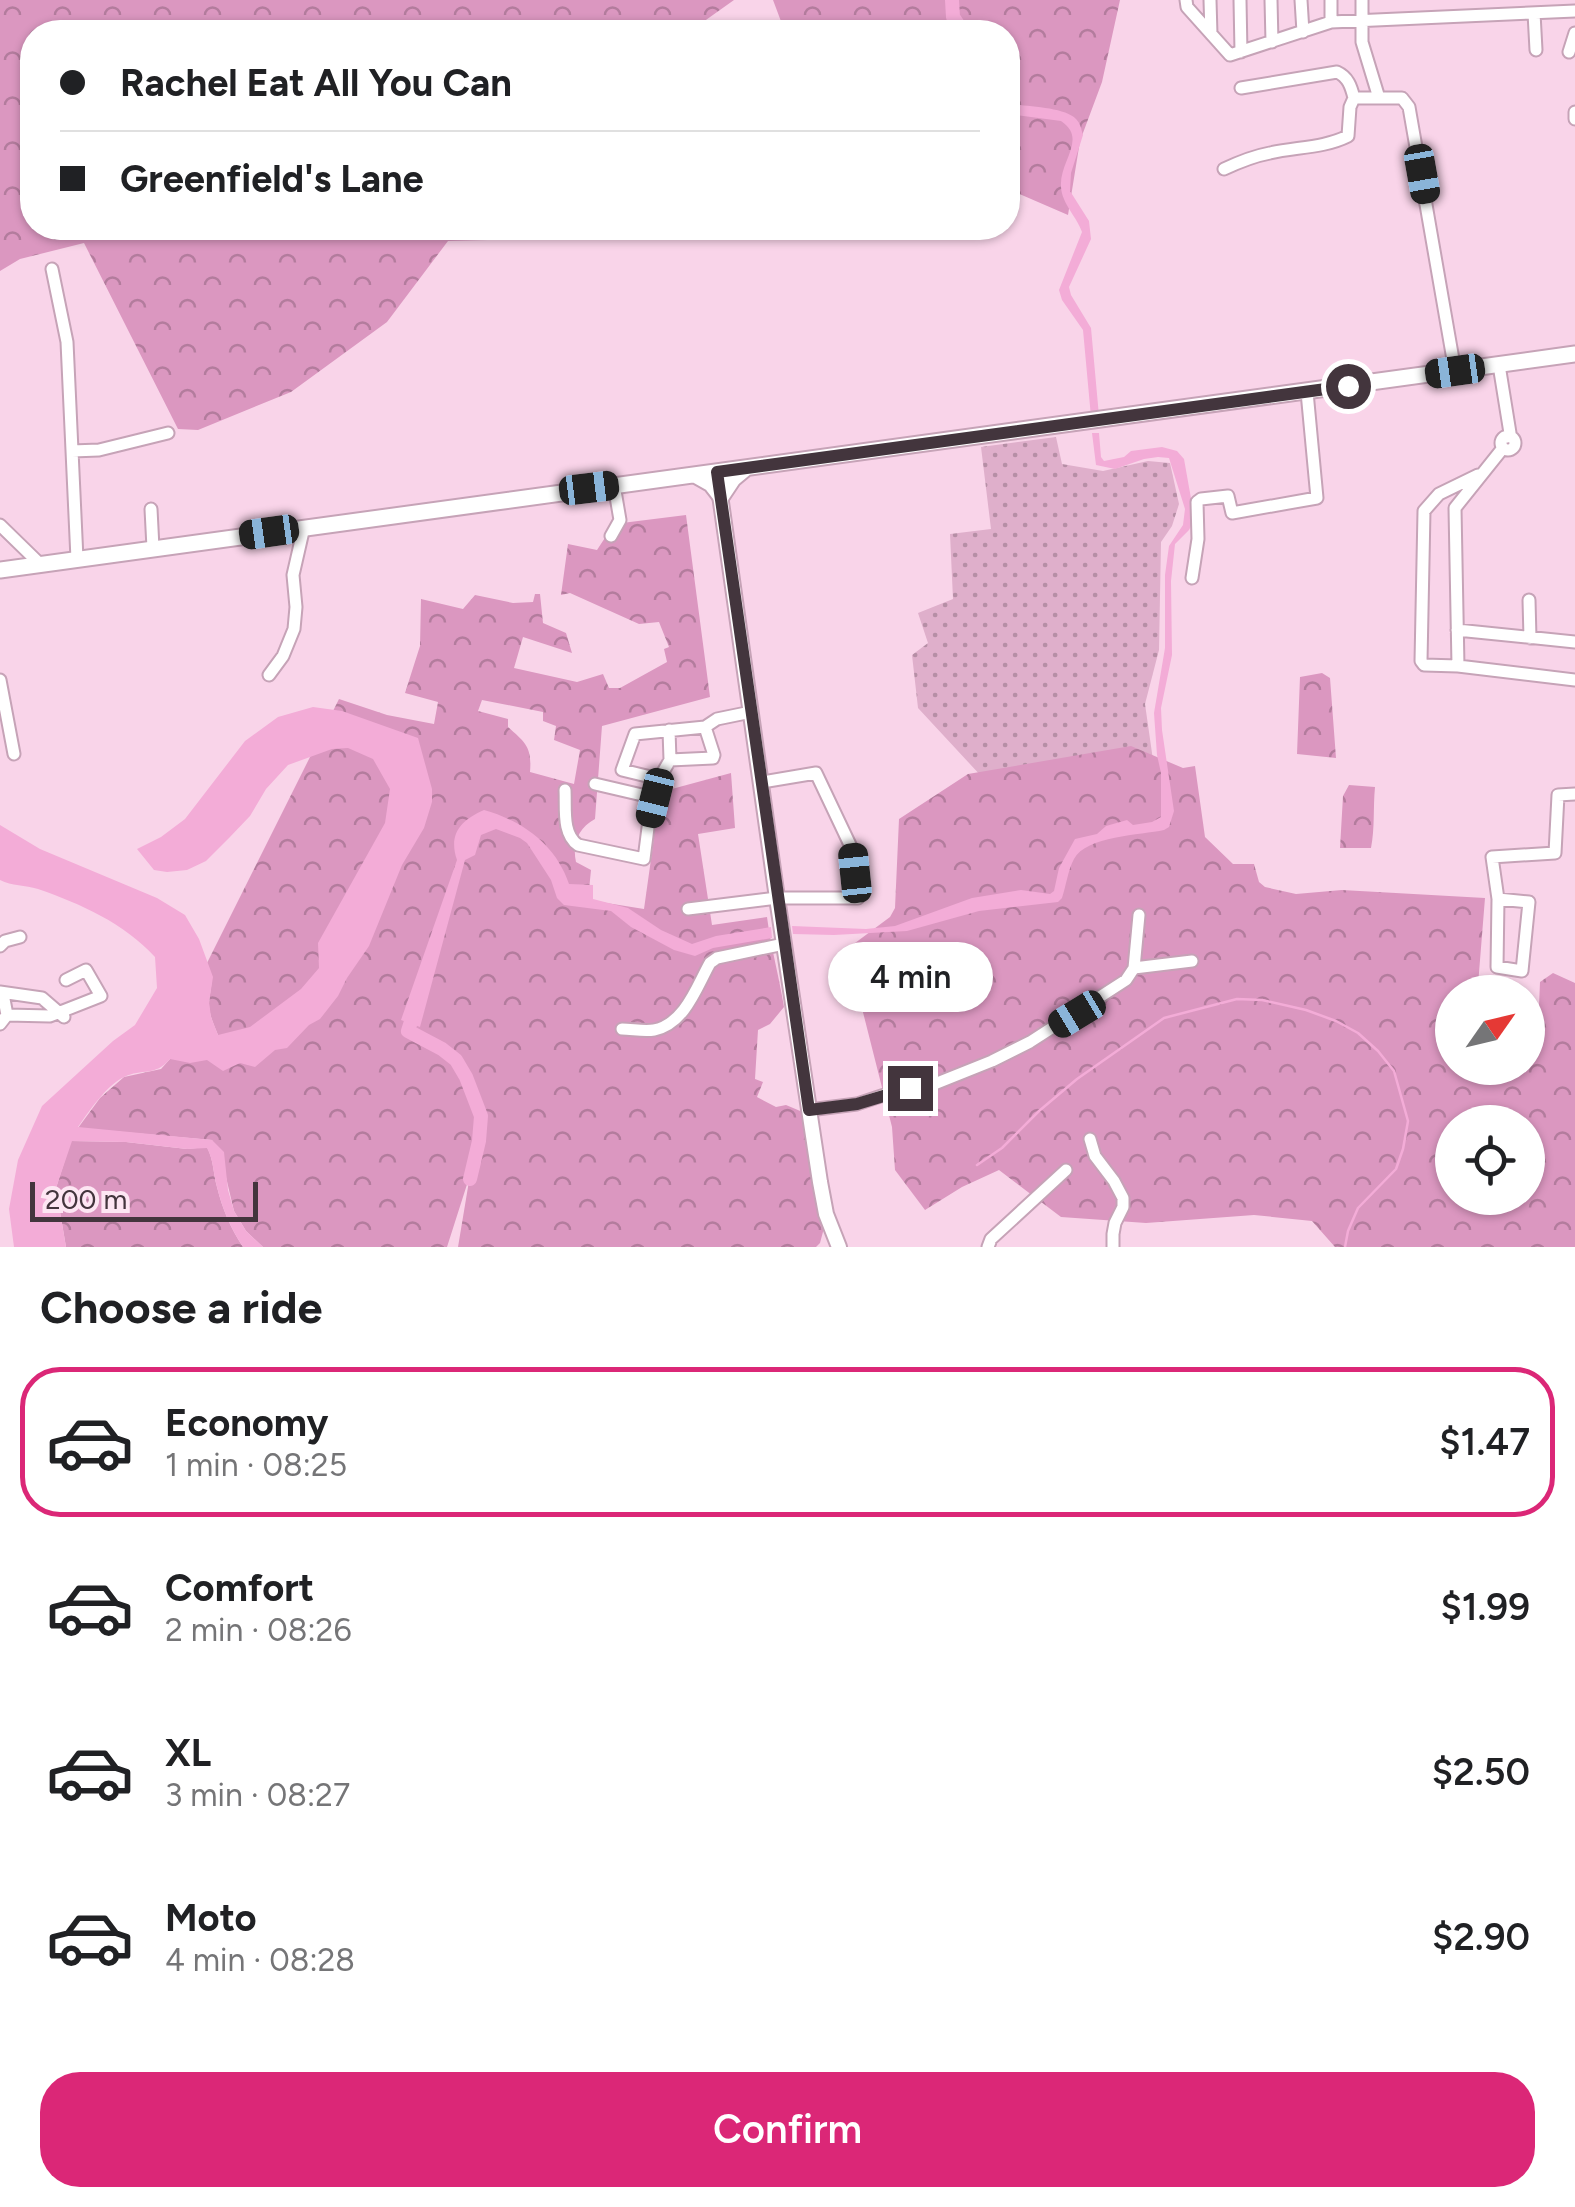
<!DOCTYPE html>
<html lang="en">
<head>
<meta charset="utf-8">
<style>
  :root { --surface:#fff; --page:#f6f6f6; --text:#202124; --muted:#757577; --line:#e0e0e0; --accent:#db2777 }
  body { margin:0; font-family:Figtree,sans-serif; background:var(--page); color:var(--text); height:100vh; display:flex; flex-direction:column; font-size:38px; white-space:nowrap }
  * { box-sizing:border-box; margin:0 }
  p { font-size:32px; color:var(--muted) }
  .icon { flex:none; width:55px; height:55px; fill:none; stroke:currentColor; stroke-width:2; stroke-linecap:round; stroke-linejoin:round }
  .map { position:relative; height:1247px; overflow:hidden }
  .details { display:flex; flex-direction:column; background:var(--surface); flex:1 }
  .details>* { flex:none }
  .hud { position:absolute; left:20px; top:20px; width:1000px; height:220px; border-radius:40px; box-shadow:0 2px 8px #0004; display:grid; align-content:center; height:220px; padding:0 40px; background:var(--surface) }
  .needle { width:65px; rotate:56deg }
  .tools { position:absolute; left:1435px; top:975px; display:grid; gap:20px }
  .tools a { display:grid; place-items:center; width:110px; height:110px; border-radius:50%; background:var(--surface); box-shadow:0 2px 8px #0004; font-size:50px }
  .scale { position:absolute; left:30px; bottom:25px; width:228px; box-sizing:border-box; padding-left:10px; border:5px solid #43353d; border-top:0; font-size:28px; line-height:35px; white-space:nowrap; color:#43353d; -webkit-text-stroke:8px #fde6f3; paint-order:stroke }
  .end { position:absolute; width:45px; height:45px; margin:-22px; border:12px solid #43353d; background:#fff; box-shadow:0 0 0 5px #fff }
  .from { border-radius:50% }
  .bubble { position:absolute; height:70px; border-radius:35px; background:var(--surface); box-shadow:0 2px 8px #0004; font-size:32px; font-weight:600; line-height:70px; text-align:center }
  .car { position:absolute; width:30px; height:60px; margin:-30px -15px; border-radius:12px; box-shadow:0 0 8px 2px #0007; background:linear-gradient(#222 24%,#8ab4d8 0 40%,#222 0 76%,#8ab4d8 0 86%,#222 0) }
  .hud b { display:flex; align-items:center; gap:35px; height:95px; font-size:38px }
  .hud b+b { border-top:2px solid var(--line) }
  .hud i { width:25px; height:25px; background:var(--text) }
  ul { padding:0; list-style:none }
  li { display:flex; align-items:center; gap:30px; height:150px; margin:0 20px 15px; padding:0 20px; border:5px solid transparent; border-radius:40px }
  li div { flex:1 }
  li b { display:block; font-size:38px }
  li em { font-style:normal; font-weight:600 }
  li.current { border-color:var(--accent) }
  li>.icon { width:90px; height:90px; stroke-width:1.5 }
  h2 { padding:0 40px; font-size:45px; line-height:120px }
  .cta { display:flex; gap:20px; margin-top:auto; padding:20px 40px }
  .cta a { flex:1; height:115px; border-radius:40px; background:var(--accent); color:#fff; font-size:40px; font-weight:600; line-height:115px; text-align:center }
  .map>svg:first-child { display:block }
</style>
</head>
<body>
<div class="map">
<svg width="1575" height="1247" viewBox="0 0 1575 1247">
  <defs>
    <pattern id="grass-dots" width="8" height="8" patternUnits="userSpaceOnUse" patternTransform="scale(2.5)"><rect width="8" height="8" fill="#dfafcb"/><path d="M2 2h.1M6 6h.1" fill="none" stroke="#b68fa6" stroke-width="1.8" stroke-linecap="round"/></pattern>
    <pattern id="forest-crowns" width="20" height="18" patternUnits="userSpaceOnUse" patternTransform="scale(2.5)"><rect width="20" height="18" fill="#db97c0"/><path d="M2 6a3 3 0 1 1 6 0M12 15a3 3 0 1 1 6 0" fill="none" stroke="#b37c9d"/></pattern>
  </defs>
  <rect width="100%" height="100%" fill="#f9d4e9"/>
  <path fill="url(#grass-dots)" d="M1056,437l6,27 41,7 45,-10 22,2 9,41 -7,22 -11,16 -2,108 -14,54 8,56 -158,31 -77,-83 -6,-53 16,-12 -10,-30 35,-14 -3,-65 41,-5 -10,-82z"/>
  <path fill="url(#forest-crowns)" fill-rule="evenodd" d="M0,0h734l-45,32h-657v196h499l-43,12 -40,1 -61,81 -96,70 -93,38 -20,-1 -94,-186 -64,16 -20,12z
    M773,0h347l-18,82 -22,59 -12,74 -60,-26v-157h-223z
    M686,515l24,182 -108,29 -7,93c-17,9 -23,25 -19,43l15,8 -3,30 56,9 9,-64 4,-52 74,-20 4,55 -37,6 14,91 55,-8c4,31 12,59 17,90l-14,17 -12,6 -3,49 8,3 -6,15 19,10 10,-2 19,8 19,115 -4,15 -4,4h-358l12,-72 -23,72h-184l-17,-16 -12,-20 -9,-38 -13,-33 -134,-12 22,-30 24,-21 37,-8 9,-10 48,-24c-4,-10 -9,-20 -9,-31 1,-18 6,-22 -2,-41l132,-264 48,16 47,9 4,-22 -33,-9 15,-47 1,-47 42,10 12,-14 38,8 20,-1 2,-8h5l3,29 23,10 6,20 -49,-16 -9,31 63,14 26,-8 6,14h11l47,-26 -3,-13 5,-2 -10,-25 -20,2 -69,-31 -9,2 7,-51 29,6 17,-26zM482,700l61,12v9l13,5 -2,14 26,10 -6,34 -44,-12c2,-25 -4,-29 -22,-45v-8l-30,-8z
    M1322,673l8,5 6,80 -39,-4 3,-77z
    M1131,746l52,22 12,-2 10,71 28,27h21l5,18 6,5 31,7 46,-4 143,8 -7,87 6,7h-32v76h76v-26l10,-11 2,-49 13,-9 22,10v264h-240l-23,-26 -58,-6 -108,8 -85,-6 -62,-47 -37,17 -37,23 -30,-40 -3,-43 -45,-178 43,-32 5,-9 4,-89 69,-45zM1452,1122h76v76h-76z
    M1349,785l26,2c-2,21 0,41 -4,61h-31l3,-52z
    M71,1141l55,1 61,7 20,-2c7,14 6,26 10,40 5,21 14,42 26,60h-177l-10,-59z"/>
  <path fill="#f3acd7" d="M1008,104c16,2 57,3 68,15 5,5 5,10 7,16l-12,38 -1,18 19,30 2,18 -22,48 2,8 20,33 8,88 -8,1 -8,-87 -21,-30 -3,-10 23,-58c-5,-15 -20,-28 -21,-45 -2,-26 27,-48 0,-66l-53,-7z
    M1092,433h7l2,24 3,4 20,-4 7,-6 31,-4 15,4 7,8 8,45v20l-3,6 -14,14 -4,37 1,74 -11,53 1,22 12,81 -5,16 -5,3c-23,5 -78,6 -90,29 -6,11 -8,27 -12,39l-4,4 -79,9 -72,20 -73,4 -41,-1 -1,-8 74,3 29,-3 77,-28 49,-8 29,4 4,-3 5,-23 16,-29 22,-5 9,-8 21,-6 6,5 19,-3 9,-5v-44l-4,-18 -3,-42 11,-65v-73l4,-29 14,-21 2,-16 -16,-51 -11,-1 -14,2 -29,10 -19,-4z
    M313,707l29,4 76,27 14,51v13l-8,26 -22,37 -33,81 -22,32 -9,18 -18,23 -11,6 -22,23 -12,2 -20,17 -15,-4 -17,8 -16,-11 -17,3 -20,-4c-15,18 -28,9 -46,18 -18,9 -35,34 -46,50l134,13 12,12 4,38 6,21 12,20 17,16h-20c-12,-18 -21,-39 -26,-60 -4,-14 -3,-26 -10,-39l-20,1 -61,-7 -54,-1 -16,47 10,59h-52l-5,-38 9,-49 24,-54 71,-65 22,-16 22,-37 -2,-31c-31,-34 -74,-53 -117,-68 -13,-4 -26,-3 -38,-9v-55l40,24 117,49 28,17 14,24 14,38 -4,25 2,15 7,18 32,-8 51,-38 18,-21 -1,-25 67,-120 5,-34 -17,-30 -25,-11 -16,1 -44,16 -22,24 -16,27 -21,22 -23,23 -19,9 -20,2 -13,-2 -17,-21 24,-12 24,-18 60,-78 33,-24z
    M484,810c39,11 72,35 85,74l24,1v14l35,9 33,22 31,14 24,-8 55,-9 1,11 -59,10 -18,8 -21,-6 -43,-23 -20,-16 -47,-6 -7,-7 -6,-18 -24,-37 -7,-5 -24,-9 -15,6 -6,20 -10,5 -45,167 -19,-7 56,-160c-9,-26 4,-40 27,-50z"/>
  <g fill="none" stroke-linecap="round" stroke-linejoin="round">
    <path stroke="#f3acd7" stroke-width="2.5" d="M977,1165l25,-17 37,-37 38,-32 87,-61 73,-19 25,1 44,10 30,11 22,12 20,18 16,20 14,50 -5,28 -7,20 -38,39 -10,23 -3,16"/>
    <path stroke="#f3acd7" stroke-width="14" d="M952,0l1,17 10,15
      M416,1006l-8,25 34,18 14,11 10,17 15,39 -2,25 -9,38"/>
    <defs>
      <path id="minor" d="M1186,0l1,7 43,48 101,-33 244,-11
        M1210,0l1,34
        M1240,0l1,52
        M1271,0l1,42
        M1301,0l2,32
        M1331,0v22
        M1362,0v42l17,56
        M1534,13l2,37
        M1569,52l6,-19
        M1354,98h48l7,9 46,264
        M1575,112v7
        M1224,169c15,-7 30,-13 46,-16 26,-6 54,-5 78,-17l2,-29 4,-9c-3,-12 -6,-21 -17,-26l-96,16
        M52,269l15,73 10,217
        M1499,365l11,68 -3,4
        M1501 443a7 7 0 1 1 14 0a7 7 0 1 1-14 0Z
        M1503,448l-48,60 3,158 117,14
        M72,451l27,-1 69,-17
        M151,509l2,39
        M0,525l40,39
        M611,536l9,-16 -6,-35
        M1192,578l6,-39 -1,-37 4,-3 27,-3 4,17 85,-15 -10,-106
        M1529,600l1,38
        M1457,630l118,12
        M1458,666l-34,-1 -3,-4 3,-150 15,-17 39,-19
        M269,675l14,-19 11,-27 2,-22 -3,-32 11,-48
        M0,680l14,74
        M669,730l1,30 -11,19 -37,-9 13,-36 70,-7 12,-8 34,-7
        M670,760l43,-2 1,-3 -9,-28
        M595,784l60,14
        M565,790c1,19 -3,44 13,55l66,14 5,-39 10,-41
        M1498,899l-1,68 25,4 7,-69 -31,-3 -6,-42 63,-4 3,-58 17,-1
        M688,909l89,-11h81l-6,-49 -36,-76 -54,9
        M0,946l5,-5 15,-4
        M1134,968l5,-53
        M0,992l42,6 22,19
        M7,1015l43,1 51,-20 -15,-26 -20,10
        M0,1024l7,-9 -4,-21
        M622,1029c10,0 22,3 32,1 31,-6 43,-44 56,-67l7,-5 67,-14
        M809,1110l48,-6 42,-14 38,-7 55,-22 38,-19 96,-62 8,-12 58,-7
        M1090,1139l5,17 19,25 9,17v9l-8,16 -2,11v13
        M988,1247l3,-8 75,-69"/>
      <path id="major" d="M719,488l58,410 43,284 6,32 13,33"/>
      <path id="highway" d="M695,475l16,9 10,13 12,-18 12,-10
        M0,570l1575,-216"/>
    </defs>
    <use href="#minor" stroke="#c6a3b7" stroke-width="15"/>
    <use href="#major" stroke="#c6a3b7" stroke-width="18"/>
    <use href="#highway" stroke="#c6a3b7" stroke-width="19"/>
    <use href="#minor" stroke="#fff" stroke-width="11"/>
    <use href="#major" stroke="#fff" stroke-width="14"/>
    <use href="#highway" stroke="#fff" stroke-width="15"/>
  </g>
  <g fill="none" stroke-linecap="round" stroke-linejoin="round">
    <path stroke="#43353d" stroke-width="12" d="M910,1088l-53,16 -48,6 -92,-638 631,-86"/>
  </g>
</svg>
<div class="tools">
<a><svg class="needle" viewBox="-14 -14 28 28"><path d="M0-13l5 13h-10z" fill="#e53935"/><path d="M0 13l5-13h-10z" fill="#757577"/></svg></a>
<a><svg class="icon" aria-label="locate" viewBox="0 0 24 24"><circle cx="12" cy="12" r="6"/><path d="M12 2v4M12 18v4M2 12h4M18 12h4"/></svg></a>
</div>
<div class="scale">200 m</div>
<i class="end from" style="left:1348px;top:386px"></i>
<i class="end" style="left:910px;top:1088px"></i>
<div class="bubble" style="left:828px;top:942px;width:165px">4 min</div>
<i class="car" style="left:1422px;top:174px;rotate:170deg"></i>
<i class="car" style="left:1455px;top:371px;rotate:262deg"></i>
<i class="car" style="left:589px;top:488px;rotate:83deg"></i>
<i class="car" style="left:269px;top:532px;rotate:262deg"></i>
<i class="car" style="left:655px;top:798px;rotate:194deg"></i>
<i class="car" style="left:855px;top:873px;rotate:354deg"></i>
<i class="car" style="left:1077px;top:1014px;rotate:239deg"></i>
<div class="hud">
<b><i class="from"></i>Rachel Eat All You Can</b>
<b><i></i>Greenfield's Lane</b>
</div>
</div>
<section class="details">
<h2>Choose a ride</h2>
<ul>
<li class="current"><svg class="icon" aria-label="car" viewBox="0 0 24 24"><path d="M5 17H2v-5l4-1 3-4h7l3 4 3 1v5h-3M9 17h6M6 11h13"/><circle cx="7" cy="17" r="2"/><circle cx="17" cy="17" r="2"/></svg><div><b>Economy</b><p>1 min · 08:25</p></div><em>$1.47</em></li>
<li><svg class="icon" aria-label="car" viewBox="0 0 24 24"><path d="M5 17H2v-5l4-1 3-4h7l3 4 3 1v5h-3M9 17h6M6 11h13"/><circle cx="7" cy="17" r="2"/><circle cx="17" cy="17" r="2"/></svg><div><b>Comfort</b><p>2 min · 08:26</p></div><em>$1.99</em></li>
<li><svg class="icon" aria-label="car" viewBox="0 0 24 24"><path d="M5 17H2v-5l4-1 3-4h7l3 4 3 1v5h-3M9 17h6M6 11h13"/><circle cx="7" cy="17" r="2"/><circle cx="17" cy="17" r="2"/></svg><div><b>XL</b><p>3 min · 08:27</p></div><em>$2.50</em></li>
<li><svg class="icon" aria-label="car" viewBox="0 0 24 24"><path d="M5 17H2v-5l4-1 3-4h7l3 4 3 1v5h-3M9 17h6M6 11h13"/><circle cx="7" cy="17" r="2"/><circle cx="17" cy="17" r="2"/></svg><div><b>Moto</b><p>4 min · 08:28</p></div><em>$2.90</em></li>
</ul>
<div class="cta"><a>Confirm</a></div>
</section>
</body>
</html>
